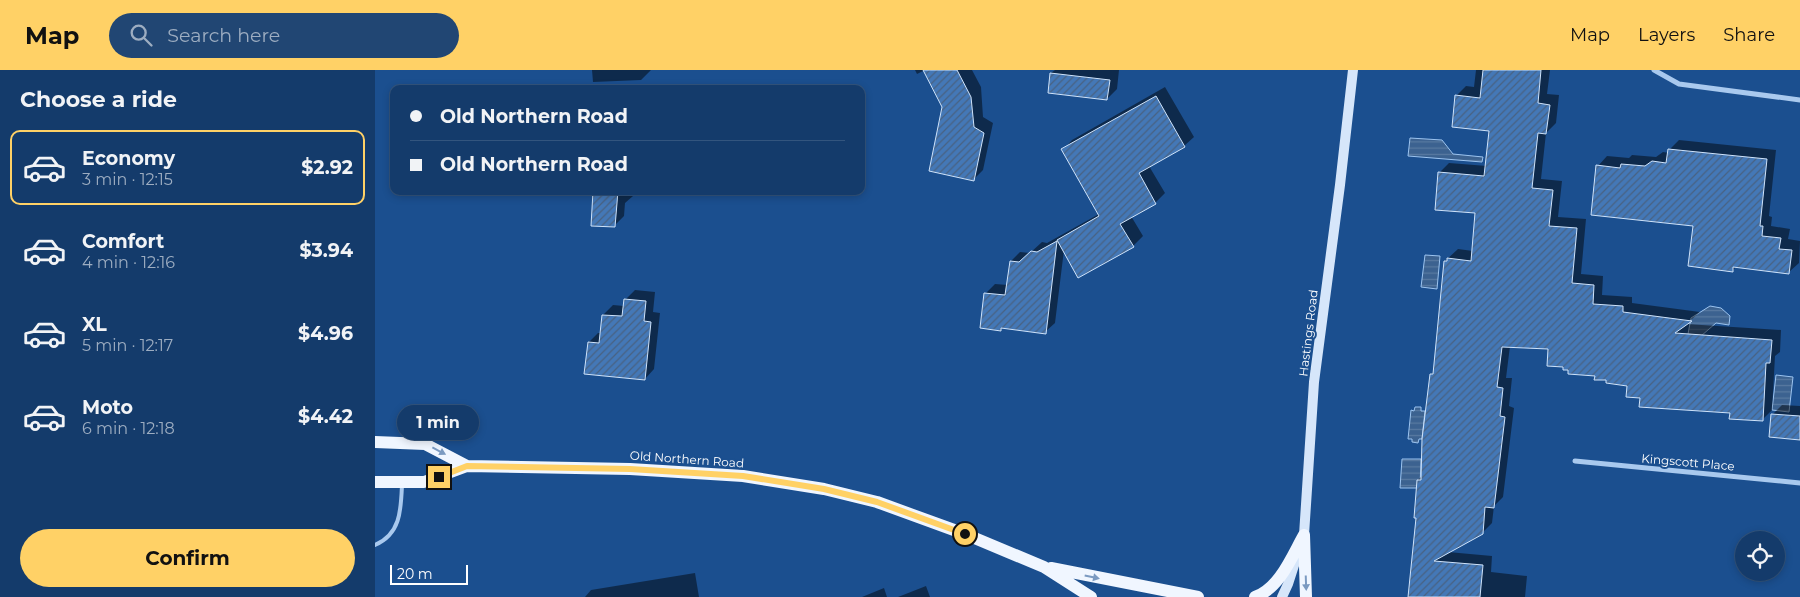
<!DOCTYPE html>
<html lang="en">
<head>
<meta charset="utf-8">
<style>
  :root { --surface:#143b6b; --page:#214673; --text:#f1f3f6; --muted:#9dadc1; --line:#33557e; --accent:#ffd166 }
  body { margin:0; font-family:Montserrat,sans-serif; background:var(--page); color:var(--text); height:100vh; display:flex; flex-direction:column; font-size:19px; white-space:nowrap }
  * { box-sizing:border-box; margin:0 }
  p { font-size:16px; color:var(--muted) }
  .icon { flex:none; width:28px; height:28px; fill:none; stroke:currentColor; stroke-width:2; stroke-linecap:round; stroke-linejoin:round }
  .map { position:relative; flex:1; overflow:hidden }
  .side { display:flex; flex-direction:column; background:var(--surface); width:375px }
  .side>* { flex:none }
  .banner { position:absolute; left:15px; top:15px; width:475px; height:110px; border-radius:10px; box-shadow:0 2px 8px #0003,0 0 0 1px var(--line); display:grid; align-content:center; height:110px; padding:0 20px; background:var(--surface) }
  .fabs { position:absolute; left:1360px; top:461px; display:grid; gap:10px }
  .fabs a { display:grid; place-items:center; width:50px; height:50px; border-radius:50%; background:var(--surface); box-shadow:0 2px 8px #0003,0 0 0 1px var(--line); font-size:25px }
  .scale { position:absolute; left:15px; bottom:12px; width:78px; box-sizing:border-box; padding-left:5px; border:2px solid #fff; border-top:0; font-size:14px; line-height:18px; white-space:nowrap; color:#fff; -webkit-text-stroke:4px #1b4f8f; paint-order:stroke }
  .end { position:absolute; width:22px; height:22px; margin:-11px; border:6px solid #ffd166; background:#111; box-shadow:0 0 0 2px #111 }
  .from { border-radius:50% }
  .bubble { position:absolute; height:35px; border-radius:18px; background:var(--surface); box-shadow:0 2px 8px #0003,0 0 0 1px var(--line); font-size:16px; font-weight:700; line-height:35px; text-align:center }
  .banner b { display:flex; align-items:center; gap:18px; height:48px; font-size:19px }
  .banner b+b { border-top:1px solid var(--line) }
  .banner i { width:12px; height:12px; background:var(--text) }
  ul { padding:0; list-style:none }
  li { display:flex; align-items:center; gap:15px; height:75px; margin:0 10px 8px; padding:0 10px; border:2px solid transparent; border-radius:10px }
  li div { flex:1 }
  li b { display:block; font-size:19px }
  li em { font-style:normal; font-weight:700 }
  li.selected { border-color:var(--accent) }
  li>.icon { width:45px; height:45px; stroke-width:1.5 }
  h2 { padding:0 20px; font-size:22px; line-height:60px }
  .button { display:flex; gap:10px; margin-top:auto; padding:10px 20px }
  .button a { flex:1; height:58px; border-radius:30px; background:var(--accent); color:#111; font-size:20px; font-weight:700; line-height:58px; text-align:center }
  header { display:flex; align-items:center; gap:30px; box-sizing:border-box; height:70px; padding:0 25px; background:var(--accent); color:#111 }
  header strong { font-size:24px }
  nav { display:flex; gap:28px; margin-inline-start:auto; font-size:18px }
  .search { width:350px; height:45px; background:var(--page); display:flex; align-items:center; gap:12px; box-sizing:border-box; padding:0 18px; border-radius:28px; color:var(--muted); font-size:19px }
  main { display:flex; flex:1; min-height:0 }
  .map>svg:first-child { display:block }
</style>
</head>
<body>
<header>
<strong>Map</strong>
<div class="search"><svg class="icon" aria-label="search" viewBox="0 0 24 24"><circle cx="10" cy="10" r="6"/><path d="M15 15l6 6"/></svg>Search here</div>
<nav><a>Map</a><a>Layers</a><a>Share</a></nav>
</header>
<main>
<section class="side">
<h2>Choose a ride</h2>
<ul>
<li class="selected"><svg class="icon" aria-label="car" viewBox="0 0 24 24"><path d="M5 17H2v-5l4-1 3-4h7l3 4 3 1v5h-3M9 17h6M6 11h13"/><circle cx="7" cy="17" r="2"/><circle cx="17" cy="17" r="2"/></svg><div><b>Economy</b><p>3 min · 12:15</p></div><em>$2.92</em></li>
<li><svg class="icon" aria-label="car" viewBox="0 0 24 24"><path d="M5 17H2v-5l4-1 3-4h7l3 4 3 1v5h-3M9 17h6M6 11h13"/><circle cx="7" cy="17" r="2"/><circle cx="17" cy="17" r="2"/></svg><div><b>Comfort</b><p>4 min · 12:16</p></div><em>$3.94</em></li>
<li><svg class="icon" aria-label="car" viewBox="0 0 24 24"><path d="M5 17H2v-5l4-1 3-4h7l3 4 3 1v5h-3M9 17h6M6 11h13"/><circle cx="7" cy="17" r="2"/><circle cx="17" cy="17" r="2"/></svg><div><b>XL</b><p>5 min · 12:17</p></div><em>$4.96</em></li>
<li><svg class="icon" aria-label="car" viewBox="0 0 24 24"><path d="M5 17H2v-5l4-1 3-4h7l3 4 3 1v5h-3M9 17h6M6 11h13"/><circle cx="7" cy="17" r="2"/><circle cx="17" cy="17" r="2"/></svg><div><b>Moto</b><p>6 min · 12:18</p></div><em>$4.42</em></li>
</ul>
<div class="button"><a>Confirm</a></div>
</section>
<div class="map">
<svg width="1425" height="527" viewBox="0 0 1425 527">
  <defs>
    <pattern id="water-rules" width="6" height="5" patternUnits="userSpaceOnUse" patternTransform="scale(1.25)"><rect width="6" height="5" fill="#3c6290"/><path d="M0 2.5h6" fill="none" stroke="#597aa1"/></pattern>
    <pattern id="building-hatch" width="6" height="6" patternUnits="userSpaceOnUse" patternTransform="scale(1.25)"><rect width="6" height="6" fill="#4478b7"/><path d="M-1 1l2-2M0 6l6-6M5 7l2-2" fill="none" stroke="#486282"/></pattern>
  </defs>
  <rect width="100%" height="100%" fill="#1b4f8f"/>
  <path fill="url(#water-rules)" stroke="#9cc4f0" d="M1035,68l32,2 11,14 30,3 -1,5 -74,-6z
    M1050,185l15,1 -3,33 -16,-2z
    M1335,236l11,2 9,8 -1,9 -13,-2 -15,13 -13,-2 3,-16z
    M1401,305l17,2 -4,35 -17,-2z
    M1040,337h6v4h4l-3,28h-3l-1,4 -6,-1v-3h-4l3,-29 3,1z
    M1027,389h19l-1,29h-20z"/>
  <path fill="#0007" d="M217,0h59l-10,10 -48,2z
    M540,0h57l9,17 2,30 10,6 -10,47 -9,9 -30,-73 -19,-36 -8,4z
    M680,0h64l-2,19 -10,10 -56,-26z
    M1101,0h74l-3,24 12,1 -3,28 -10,10 -5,46 21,2 -4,36 28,2 -5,55 22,2 -1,19 30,2v6l68,9 -14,12 95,6 -1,22 -5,4 -3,54 -10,10 -31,-8 -90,-15 -13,-12 -32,-11 -27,-5 -20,-21 -39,-2 -4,32h6l-3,28 5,2 -11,89 -9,9 -2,17 -10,10 -34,19 44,4 -1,16 36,4 -2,21h-116l8,-80 1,-37 4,-4 9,-101 3,-3 11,-111 13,-12 15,2 4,-39 -38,-39 10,-10 38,3 3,-36 -34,-34 10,-10 8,1z
    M790,17l29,50 -10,9 -35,20 16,27 -10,10 -24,13 12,20 -10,10 -69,4 -9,73 -10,9 -43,-5 -2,2 -14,-36 9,-9 13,1 3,-24 9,-9 10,1 12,-11 5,1 52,-29 -36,-64 9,-10z
    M1304,70l97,10 -7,66 3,1 -1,9 19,3 -2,10 12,2 -1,22 -10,9 -52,-6 -4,4 -39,-45 -96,-59 9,-10 22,2 3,-3 24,2 7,-5 6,1v-3z
    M219,121h39v5l-8,7 -1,13 -10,10z
    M260,220l20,2 -2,20 7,1 -6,56 -9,10 -56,-37 9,-9h4l1,-18 10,-10 11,1 1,-6z
    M1407,335l18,1v33l-28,-24z
    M320,503l4,24h-114l6,-7z
    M551,516l4,11h-32z
    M509,518l3,9h-25z"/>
  <path fill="url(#building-hatch)" stroke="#cfe3fa" d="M548,0h34l14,27 3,30 10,6 -10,48 -45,-10 13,-64z
    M1108,0h58l-3,33 12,2 -4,29 -8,-1 -6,55 21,2 -4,36 28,2 -5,55 22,2 -1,19 30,2v6l69,9 -17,12 97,7 -2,23h-4l-3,58 -34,-2 1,-6 -91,-6 1,-9 -14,-1 1,-11 -21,-3v-3h-12l1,-4 -27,-2v-4h-5v-3l-16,-1 1,-17 -46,-2 -5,40 6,1 -3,28 5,1 -11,91 -9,-1 -2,27 -49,27 49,4 -3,32h-72l8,-79h-2l3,-38h4l1,-41 8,-65h3l11,-113h3v-3l24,3 4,-48 -40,-3 3,-38 46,4 5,-45 -37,-4 3,-32 25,3z
    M675,3l60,7 -3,20 -59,-7z
    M781,26l29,51 -46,26 17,31 -36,20 14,23 -56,31 -21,-38 42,-24 -38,-67z
    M1293,79l99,10 -7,67h3l-1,10 19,2 -2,11 13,1 -3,24 -56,-7v5l-45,-6 5,-40 -102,-11 5,-50 24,3 1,-4 24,2 7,-5 14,2z
    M218,121h25l-3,36 -24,-1z
    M682,171l-11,93 -45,-6v3l-21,-3 4,-35 21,2 5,-34 9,1 12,-11 6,1z
    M249,229l22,2 -2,20 7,1 -6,58 -61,-6 4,-32 11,1 3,-28 20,1z
    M1396,344l29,2v24l-31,-3z"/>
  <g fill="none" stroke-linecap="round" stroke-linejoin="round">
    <path stroke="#a9c9ee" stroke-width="4" d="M0,475c26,-11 26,-36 27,-61"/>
    <path stroke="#a9c9ee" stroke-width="5" d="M1279,0l25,14 121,16
      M1200,391l225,22"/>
    <path stroke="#d6e6fa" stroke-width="10" d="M927,472l2,-7 10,-153 26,-197 13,-115
      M907,527l6,-13 9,-28"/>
    <path stroke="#f0f6ff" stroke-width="12" d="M0,372l50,2 42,22 163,3 113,7 81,13 53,13 88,32 79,33 47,30
      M0,412h49l43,-16
      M929,465l2,62
      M676,498l147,29
      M880,527c25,-9 37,-41 49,-62"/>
  </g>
  <defs><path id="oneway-solid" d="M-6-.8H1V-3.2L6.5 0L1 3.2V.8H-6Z" transform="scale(1.25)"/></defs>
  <g fill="#7b9ac1">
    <use href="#oneway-solid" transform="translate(64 381) rotate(28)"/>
    <use href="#oneway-solid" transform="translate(717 507) rotate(12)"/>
    <use href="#oneway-solid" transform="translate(931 513) rotate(88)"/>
  </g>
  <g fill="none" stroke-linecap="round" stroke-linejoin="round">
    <path stroke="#ffd166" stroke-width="6" d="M64,407l28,-11 163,3 113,7 81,13 53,13 88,32"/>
  </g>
  <g text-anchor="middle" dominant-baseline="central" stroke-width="4" stroke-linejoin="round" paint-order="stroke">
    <g font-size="12" fill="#fff" stroke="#1b4f8f">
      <text transform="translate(933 263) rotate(-83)">Hastings Road</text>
      <text transform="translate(312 389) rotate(4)">Old Northern Road</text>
      <text transform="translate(1313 392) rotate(5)">Kingscott Place</text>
    </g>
  </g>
</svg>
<div class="fabs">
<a><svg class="icon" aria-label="locate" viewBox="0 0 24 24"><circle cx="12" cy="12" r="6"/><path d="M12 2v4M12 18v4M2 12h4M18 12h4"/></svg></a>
</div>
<div class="scale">20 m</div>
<i class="end from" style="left:590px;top:464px"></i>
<i class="end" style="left:64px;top:407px"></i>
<div class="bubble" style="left:22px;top:335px;width:82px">1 min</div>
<div class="banner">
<b><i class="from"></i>Old Northern Road</b>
<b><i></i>Old Northern Road</b>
</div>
</div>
</main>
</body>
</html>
